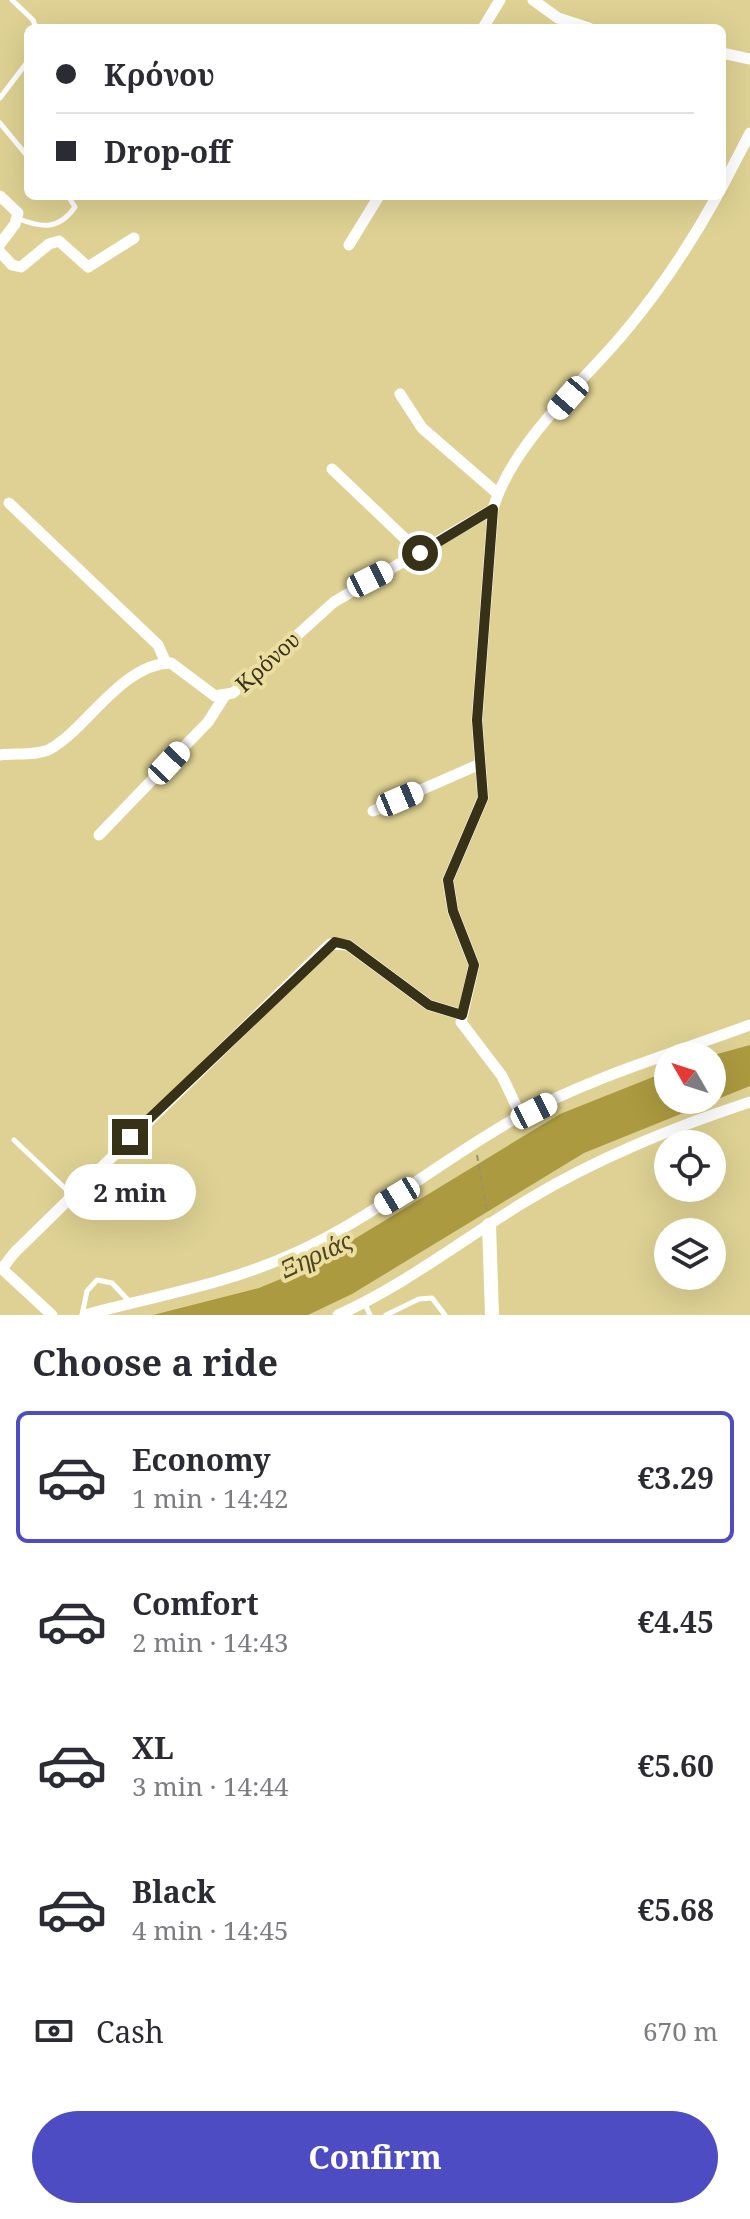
<!DOCTYPE html>
<html lang="en">
<head>
<meta charset="utf-8">
<style>
  :root { --surface:#fff; --page:#f2f2f3; --text:#2b2b33; --muted:#7c7c81; --line:#e1e1e2; --accent:#4e4cc3 }
  body { margin:0; font-family:"Noto Serif",serif; background:var(--page); color:var(--text); height:100vh; display:flex; flex-direction:column; font-size:30px; white-space:nowrap }
  * { box-sizing:border-box; margin:0 }
  p { font-size:26px; color:var(--muted) }
  .icon { flex:none; width:44px; height:44px; fill:none; stroke:currentColor; stroke-width:2; stroke-linecap:round; stroke-linejoin:round }
  .map { position:relative; height:1315px; overflow:hidden }
  .side { display:flex; flex-direction:column; background:var(--surface); flex:1 }
  .side>* { flex:none }
  .guide { position:absolute; left:24px; top:24px; width:702px; height:176px; border-radius:12px; box-shadow:0 8px 32px #0002; display:grid; align-content:center; height:176px; padding:0 32px; background:var(--surface) }
  .needle { width:52px; rotate:309deg }
  .tools { position:absolute; left:654px; top:1042px; display:grid; gap:16px }
  .tools a { display:grid; place-items:center; width:72px; height:72px; border-radius:50%; background:var(--surface); box-shadow:0 8px 32px #0002; font-size:40px }
  .end { position:absolute; width:36px; height:36px; margin:-18px; border:10px solid #373118; background:#fff; box-shadow:0 0 0 4px #fff }
  .from { border-radius:50% }
  .bubble { position:absolute; height:56px; border-radius:28px; background:var(--surface); box-shadow:0 8px 32px #0002; font-size:26px; font-weight:700; line-height:56px; text-align:center }
  .car { position:absolute; width:24px; height:48px; margin:-24px -12px; border-radius:10px; box-shadow:0 0 6px 2px #0007; background:linear-gradient(#fff 24%,#345 0 40%,#fff 0 76%,#345 0 86%,#fff 0) }
  .guide b { display:flex; align-items:center; gap:28px; height:76px; font-size:30px }
  .guide b+b { border-top:2px solid var(--line) }
  .guide i { width:20px; height:20px; background:var(--text) }
  ul { padding:0; list-style:none }
  li { display:flex; align-items:center; gap:24px; height:132px; margin:0 16px 12px; padding:0 16px; border:4px solid transparent; border-radius:12px }
  li div { flex:1 }
  li b { display:block; font-size:30px }
  li em { font-style:normal; font-weight:700 }
  li.active { border-color:var(--accent) }
  li>.icon { width:72px; height:72px; stroke-width:1.5 }
  h2 { padding:0 32px; font-size:36px; line-height:96px }
  .pay { display:flex; align-items:center; gap:20px; height:88px; padding:0 32px; font-size:30px }
  .pay p { margin-inline-start:auto }
  .button { display:flex; gap:16px; margin-top:auto; padding:16px 32px }
  .button a { flex:1; height:92px; border-radius:48px; background:var(--accent); color:#fff; font-size:32px; font-weight:700; line-height:92px; text-align:center }
  .map>svg:first-child { display:block }
</style>
</head>
<body>
<div class="map">
<svg width="750" height="1315" viewBox="0 0 750 1315">
  <rect width="100%" height="100%" fill="#ded193"/>
  <path fill="#ac9a40" d="M750,1045v41l-166,67 -232,141 -44,21h-155l106,-27 46,-19 255,-155 98,-39 10,-4v29h44l-2,-44z"/>
  <g fill="none" stroke-linecap="round" stroke-linejoin="round">
    <path stroke="#9c9262" stroke-width="2" stroke-dasharray="6 4" stroke-linecap="butt" d="M477,1155l10,57"/>
    <path stroke="#fff" stroke-width="5" d="M12,0l21,20 3,8
      M0,98l28,-37
      M0,123l28,34
      M19,219c23,9 40,11 56,-12l-7,-11
      M14,1140l57,54
      M365,1304l5,11
      M82,1315l5,-24 10,-11 15,3 18,19
      M386,1315l33,-16 13,-1 13,17"/>
    <path stroke="#fff" stroke-width="11" d="M533,0l25,18 31,10
      M483,28l17,-28
      M722,53l28,6
      M722,187l28,-54
      M0,196l18,17 -3,11 -15,20
      M349,245l30,-49
      M0,252l12,13 9,2 28,-23 10,-3 29,26 46,-29
      M400,394l22,34 75,65
      M332,469l88,84
      M9,503l149,142 8,18
      M0,755c15,-2 37,1 50,-6 37,-20 71,-85 121,-86l44,33 18,-3 101,-91 159,-93
      M373,811l107,-47
      M99,835l109,-113 16,-25
      M521,1116l-19,-40 -41,-54 13,-57 -21,-54 -5,-31 35,-82 -6,-78 16,-211c18,-64 88,-125 131,-176 36,-43 66,-88 93,-137
      M0,1267l52,48
      M2,1269l12,-16 316,-309 18,1 81,60 33,10
      M85,1315c70,-19 143,-31 210,-62 80,-36 147,-94 223,-136 73,-40 154,-63 232,-92
      M338,1315c67,-30 125,-76 188,-114 71,-43 146,-73 224,-99"/>
    <path stroke="#fff" stroke-width="14" d="M489,1225l3,90"/>
  </g>
  <g fill="none" stroke-linecap="round" stroke-linejoin="round">
    <path stroke="#373118" stroke-width="10" d="M130,1137l205,-195 13,3 81,60 33,10 12,-50 -21,-54 -5,-31 35,-82 -6,-78 16,-211 -73,44"/>
  </g>
  <g text-anchor="middle" dominant-baseline="central" stroke-width="8" stroke-linejoin="round" paint-order="stroke">
    <g font-size="22" fill="#373118" stroke="#ebdea0">
      <text transform="translate(267 661) rotate(-42)">Κρόνου</text>
    </g>
    <g font-size="24" font-style="italic" fill="#4f4721" stroke="#ebdea0">
      <text transform="translate(316 1254) rotate(-25)">Ξηριάς</text>
    </g>
  </g>
</svg>
<div class="tools">
<a><svg class="needle" viewBox="-14 -14 28 28"><path d="M0-13l5 13h-10z" fill="#e53935"/><path d="M0 13l5-13h-10z" fill="#7c7c81"/></svg></a>
<a><svg class="icon" aria-label="locate" viewBox="0 0 24 24"><circle cx="12" cy="12" r="6"/><path d="M12 2v4M12 18v4M2 12h4M18 12h4"/></svg></a>
<a><svg class="icon" aria-label="layers" viewBox="0 0 24 24"><path d="M12 4l9 5-9 5-9-5zM3 14l9 5 9-5"/></svg></a>
</div>
<i class="end from" style="left:420px;top:553px"></i>
<i class="end" style="left:130px;top:1137px"></i>
<div class="bubble" style="left:64px;top:1164px;width:132px">2 min</div>
<i class="car" style="left:568px;top:398px;rotate:221deg"></i>
<i class="car" style="left:370px;top:579px;rotate:63deg"></i>
<i class="car" style="left:169px;top:763px;rotate:43deg"></i>
<i class="car" style="left:400px;top:799px;rotate:67deg"></i>
<i class="car" style="left:534px;top:1111px;rotate:63deg"></i>
<i class="car" style="left:397px;top:1196px;rotate:239deg"></i>
<div class="guide">
<b><i class="from"></i>Κρόνου</b>
<b><i></i>Drop-off</b>
</div>
</div>
<section class="side">
<h2>Choose a ride</h2>
<ul>
<li class="active"><svg class="icon" aria-label="car" viewBox="0 0 24 24"><path d="M5 17H2v-5l4-1 3-4h7l3 4 3 1v5h-3M9 17h6M6 11h13"/><circle cx="7" cy="17" r="2"/><circle cx="17" cy="17" r="2"/></svg><div><b>Economy</b><p>1 min · 14:42</p></div><em>€3.29</em></li>
<li><svg class="icon" aria-label="car" viewBox="0 0 24 24"><path d="M5 17H2v-5l4-1 3-4h7l3 4 3 1v5h-3M9 17h6M6 11h13"/><circle cx="7" cy="17" r="2"/><circle cx="17" cy="17" r="2"/></svg><div><b>Comfort</b><p>2 min · 14:43</p></div><em>€4.45</em></li>
<li><svg class="icon" aria-label="car" viewBox="0 0 24 24"><path d="M5 17H2v-5l4-1 3-4h7l3 4 3 1v5h-3M9 17h6M6 11h13"/><circle cx="7" cy="17" r="2"/><circle cx="17" cy="17" r="2"/></svg><div><b>XL</b><p>3 min · 14:44</p></div><em>€5.60</em></li>
<li><svg class="icon" aria-label="car" viewBox="0 0 24 24"><path d="M5 17H2v-5l4-1 3-4h7l3 4 3 1v5h-3M9 17h6M6 11h13"/><circle cx="7" cy="17" r="2"/><circle cx="17" cy="17" r="2"/></svg><div><b>Black</b><p>4 min · 14:45</p></div><em>€5.68</em></li>
</ul>
<div class="pay"><svg class="icon" aria-label="cash" viewBox="0 0 24 24"><path d="M3 7h18v10H3z"/><circle cx="12" cy="12" r="2"/></svg>Cash<p>670 m</p></div>
<div class="button"><a>Confirm</a></div>
</section>
</body>
</html>
